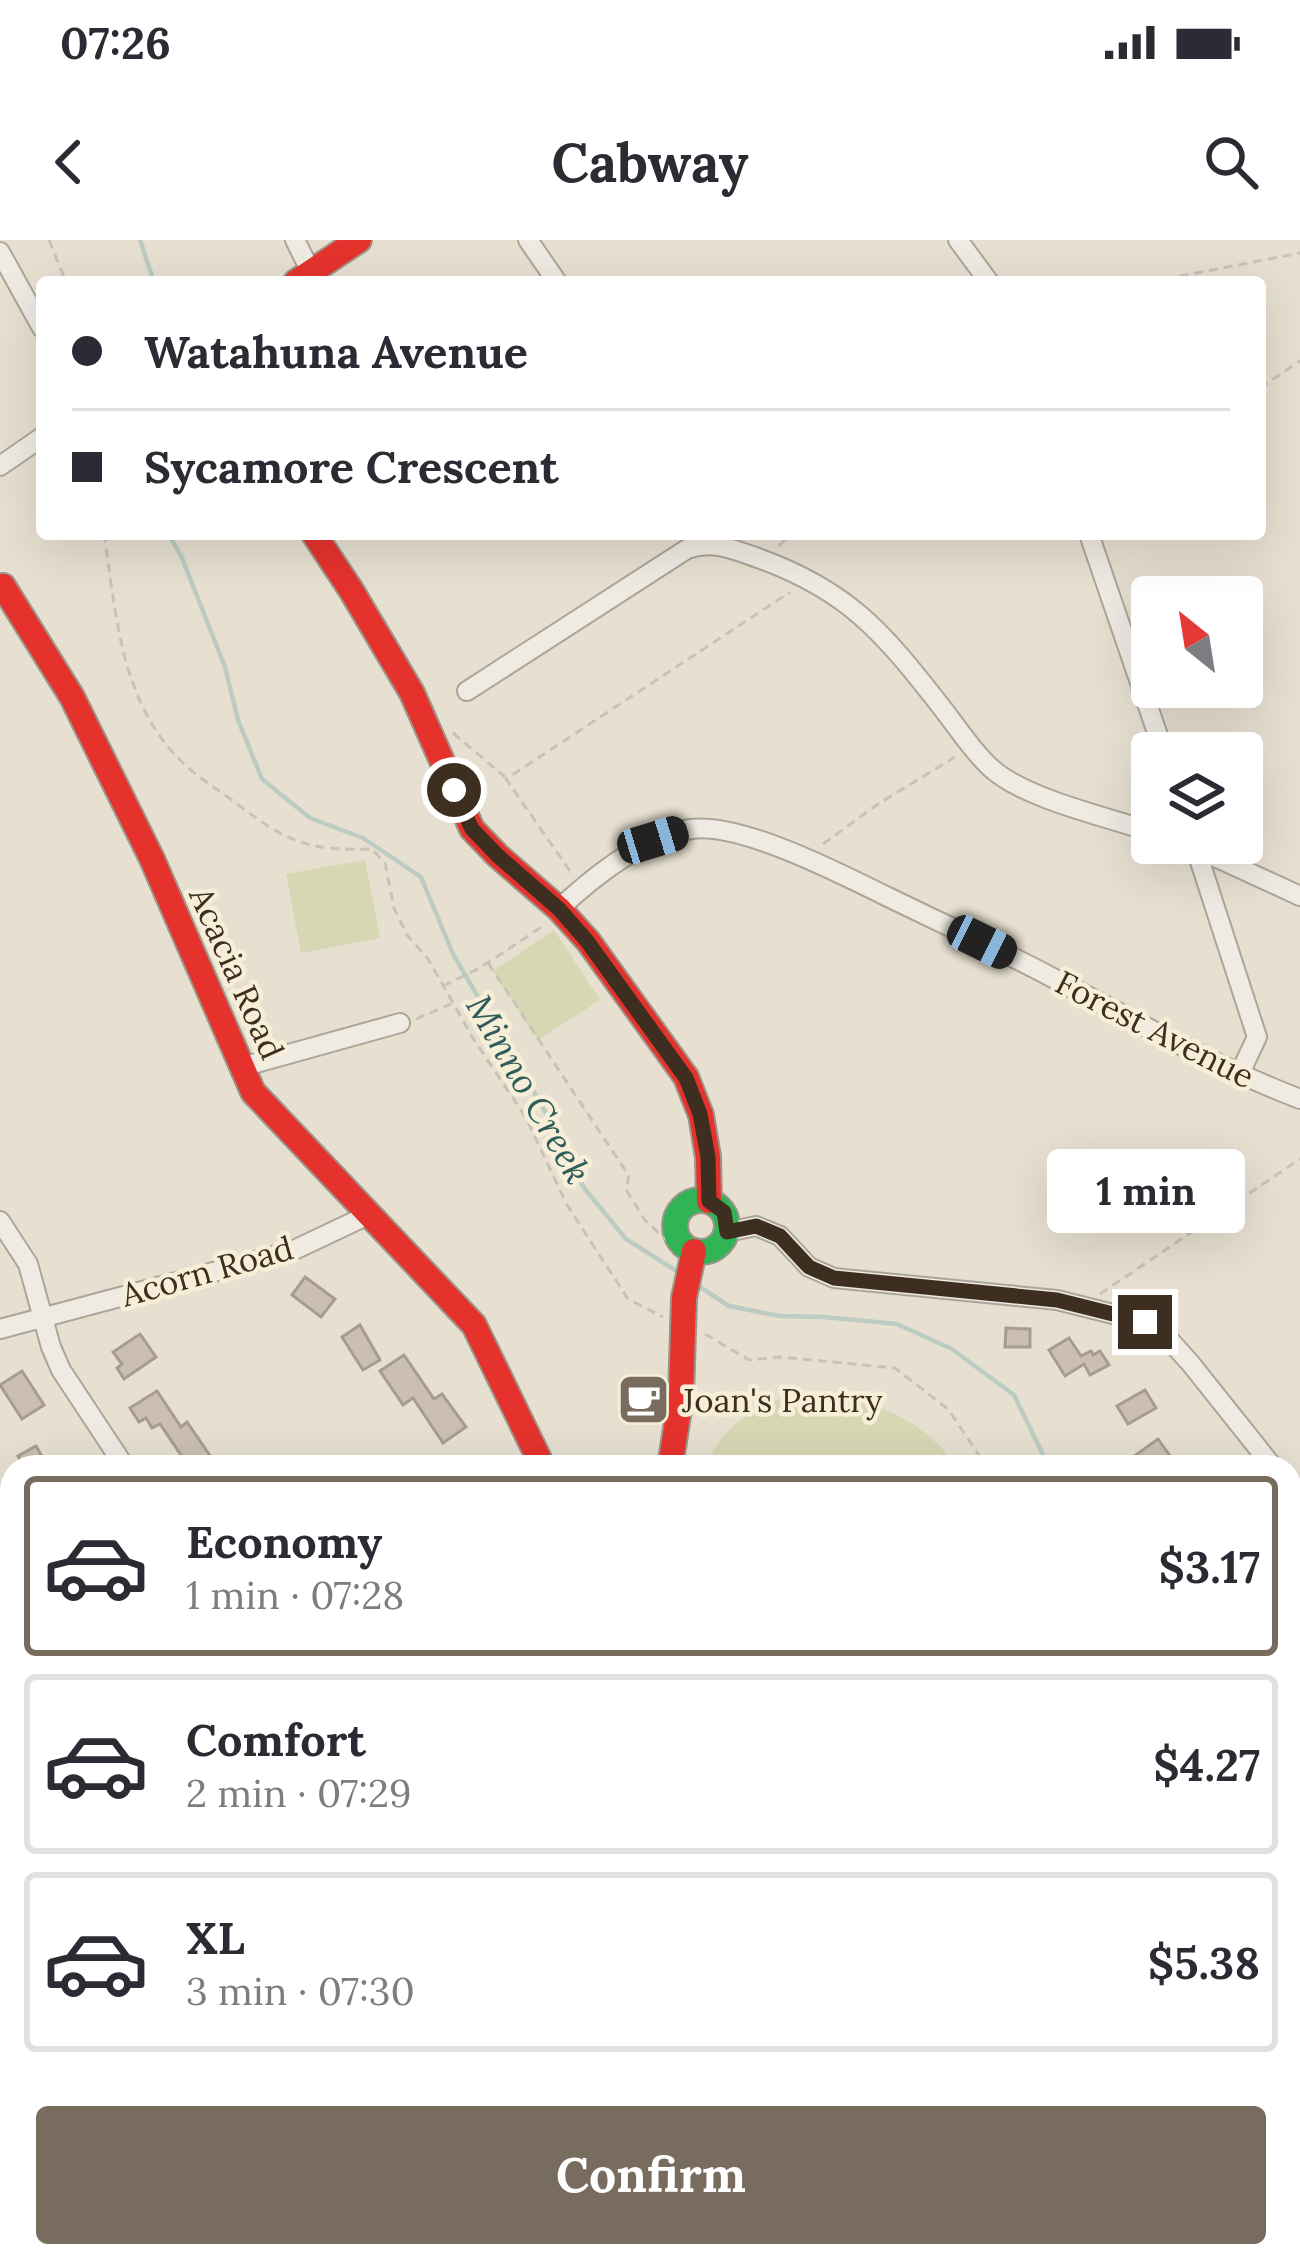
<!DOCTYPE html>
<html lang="en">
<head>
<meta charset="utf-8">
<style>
  :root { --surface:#fff; --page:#f2f2f3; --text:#2b2b33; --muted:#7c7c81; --line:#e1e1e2; --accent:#786c5e }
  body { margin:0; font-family:Lora,serif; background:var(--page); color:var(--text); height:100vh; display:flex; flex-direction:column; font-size:45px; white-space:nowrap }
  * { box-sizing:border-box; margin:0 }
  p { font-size:39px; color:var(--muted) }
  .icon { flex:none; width:66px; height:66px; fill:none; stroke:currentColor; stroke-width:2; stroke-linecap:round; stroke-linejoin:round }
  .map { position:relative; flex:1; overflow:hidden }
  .panel { position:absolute; left:0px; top:1215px; width:1302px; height:813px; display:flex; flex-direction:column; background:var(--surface); border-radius:36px 36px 0 0; box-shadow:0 12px 48px #0002 }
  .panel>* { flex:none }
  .hud { position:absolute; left:36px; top:36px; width:1230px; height:264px; border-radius:12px; box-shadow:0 12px 48px #0002; display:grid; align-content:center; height:264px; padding:0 36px; background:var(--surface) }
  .needle { width:78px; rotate:330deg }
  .tools { position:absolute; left:1131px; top:336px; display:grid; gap:24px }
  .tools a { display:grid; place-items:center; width:132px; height:132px; border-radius:12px; background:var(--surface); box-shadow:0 12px 48px #0002; font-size:60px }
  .end { position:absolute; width:54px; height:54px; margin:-27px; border:15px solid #3d2e20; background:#fff; box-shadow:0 0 0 6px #fff }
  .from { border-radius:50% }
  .bubble { position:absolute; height:84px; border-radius:12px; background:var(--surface); box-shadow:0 12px 48px #0002; font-size:39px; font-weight:700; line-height:84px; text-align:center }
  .car { position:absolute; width:36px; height:72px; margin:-36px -18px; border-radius:15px; box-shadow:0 0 9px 3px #0007; background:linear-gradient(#222 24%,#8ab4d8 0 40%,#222 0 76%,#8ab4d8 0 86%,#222 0) }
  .hud b { display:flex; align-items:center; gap:42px; height:114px; font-size:45px }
  .hud b+b { border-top:3px solid var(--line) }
  .hud i { width:30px; height:30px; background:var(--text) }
  ul { padding:21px 0 0; list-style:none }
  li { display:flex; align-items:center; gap:36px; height:180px; margin:0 24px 18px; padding:0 12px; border:6px solid var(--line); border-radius:12px }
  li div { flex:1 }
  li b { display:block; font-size:45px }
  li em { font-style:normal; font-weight:700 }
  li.on { border-color:var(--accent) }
  li>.icon { width:108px; height:108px; stroke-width:1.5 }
  .button { display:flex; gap:24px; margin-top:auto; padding:24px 36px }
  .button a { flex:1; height:138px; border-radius:12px; background:var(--accent); color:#fff; font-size:48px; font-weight:700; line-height:138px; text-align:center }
  .status { display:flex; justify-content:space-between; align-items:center; height:84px; padding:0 60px; background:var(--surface); direction:ltr }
  .status svg { height:33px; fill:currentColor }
  header { display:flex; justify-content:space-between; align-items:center; height:156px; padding:0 36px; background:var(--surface); font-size:54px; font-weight:700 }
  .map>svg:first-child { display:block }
</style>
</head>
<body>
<div class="status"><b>07:26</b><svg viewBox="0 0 49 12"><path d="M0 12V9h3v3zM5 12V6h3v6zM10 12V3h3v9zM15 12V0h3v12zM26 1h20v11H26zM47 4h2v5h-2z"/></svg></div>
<header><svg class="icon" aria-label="back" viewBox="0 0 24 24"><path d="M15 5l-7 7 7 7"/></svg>Cabway<svg class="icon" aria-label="search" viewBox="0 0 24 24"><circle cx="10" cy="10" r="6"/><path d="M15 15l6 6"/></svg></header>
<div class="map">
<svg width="1300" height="2026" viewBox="0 0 1300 2026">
  <rect width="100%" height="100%" fill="#e7e0d1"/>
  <path fill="#d6d7b3" d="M365,620l15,78 -79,15 -15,-79z
    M554,690l46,70 -62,40 -45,-69z
    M798,1153c72,7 113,16 161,74h-254c19,-44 49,-59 93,-74z
    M327,2016h234l7,10h-282z"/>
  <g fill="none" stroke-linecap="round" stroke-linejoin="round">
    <path stroke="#bcccc2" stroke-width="4.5" d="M140,0l14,42
      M169,294l13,24 43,109 13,53 24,59 48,39 53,20 58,39 32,77 89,152 42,82 42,51 57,36
      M697,1045l32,21 51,10 44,1 73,7 55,25 62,46 35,72
      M1290,1638l10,16"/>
  </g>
  <path fill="#cbbfb2" stroke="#a89c90" stroke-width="3" d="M305,1037l30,22 -14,18 -29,-22z
    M360,1085l20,35 -17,10 -21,-33z
    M1006,1088l24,1v18h-25z
    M140,1094l16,23 -32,22 -7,-11 5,-4 -9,-12z
    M1069,1098l12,18 10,-5 2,4 7,-4 9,14 -19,10 -6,-11 -19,12 -16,-26z
    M404,1115l30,44 8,-5 24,33 -23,16 -30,-45 -10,7 -23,-34z
    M22,1131l22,34 -22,14 -22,-34z
    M634,1139l25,5 -8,36 -24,-4z
    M1145,1150l11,18 -28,16 -11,-18z
    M157,1151l24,36 6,-5 24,35 -15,10h-7l-29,-43 -8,4 -6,-10 -7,4 -9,-14z
    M1158,1199l20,28h-59z
    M36,1206l12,21h-24l-6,-11z"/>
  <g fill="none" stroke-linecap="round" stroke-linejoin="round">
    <defs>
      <path id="lane" d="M271,2016l1,10"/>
      <path id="street" d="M295,0l16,32
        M528,0l29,42
        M958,0l31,42
        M0,12l42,76
        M0,226l42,-29
        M1089,294l75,219
        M467,451l220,-142c27,-9 45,0 71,9 89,32 124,73 181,146 17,21 32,46 52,64 34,31 116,49 161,64
        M1194,603l63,194 -18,38
        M1189,605l111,51
        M559,669c33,-31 85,-73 132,-80 50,-7 150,45 197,68 55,27 111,52 165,81 81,42 161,88 247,121
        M242,827l158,-44
        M0,981l28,43 23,83 10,23 64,97
        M727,992l29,-6 24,10 29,31 25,11 223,22 88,22 21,14 25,28 82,103
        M0,1089l292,-78 76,-36
        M1290,1249l10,13
        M0,1630l12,10
        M1290,1792l10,-7
        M1290,1943l6,18
        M154,2016l6,10
        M1186,2016l6,10
        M661,2026l14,-10"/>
      <path id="fast" d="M675 986a26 26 0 1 1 52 0a26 26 0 1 1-52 0Z
        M0,1829l12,8
        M1290,1962l10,1"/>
      <path id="slow" d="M286,2026l40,-10
        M1128,2026l11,-10"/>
      <path id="jam" d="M296,42l63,-42
        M314,294l37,56 61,103 60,136 26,27 61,53 29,32 98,136 15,38 7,42 1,44
        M3,346l69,111 80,162 101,233 221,233 69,142
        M670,1227l11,-71 3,-98 10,-47
        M189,2016l23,10
        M891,2026l2,-10"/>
    </defs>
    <use href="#lane" stroke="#ada599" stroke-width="14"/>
    <use href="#street" stroke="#ada599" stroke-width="22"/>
    <use href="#fast" stroke="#9c958a" stroke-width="28"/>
    <use href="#slow" stroke="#9c958a" stroke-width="28"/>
    <use href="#jam" stroke="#9c958a" stroke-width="28"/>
    <path stroke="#c8c2b9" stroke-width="3" stroke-dasharray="9 6" stroke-linecap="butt" d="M49,0l17,42
      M1150,42l150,-29
      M1260,148l40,-27
      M104,294c12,78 16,164 74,224 16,17 39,31 58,45 51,39 71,48 136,46l13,14 9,45 13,27 21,24 46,81 51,76 42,89 61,94 35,18
      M779,306l11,-12
      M453,493l52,44
      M823,604l55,-40 77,-47
      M570,631l-64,-92 284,-187
      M488,723l141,213 -3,14 19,30 30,28
      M443,746l37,-18 66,-44
      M416,779l35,-15
      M1100,1054l200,-135
      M705,1094l44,26 31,-3 115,11 53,41 39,58
      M0,1599l12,13
      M1290,1901l10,14
      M1290,1993h10
      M16,2025l1,-9
      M388,2026l38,-10
      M521,2026l5,-10"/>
    <use href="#lane" stroke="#efebe3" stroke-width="9"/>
    <use href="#street" stroke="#efebe3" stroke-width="18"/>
    <use href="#fast" stroke="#30b455" stroke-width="24"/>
    <use href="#slow" stroke="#ff9f0a" stroke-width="24"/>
    <use href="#jam" stroke="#e5322d" stroke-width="24"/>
    <path stroke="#afaaa2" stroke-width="4.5" stroke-dasharray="21 21" stroke-linecap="butt" d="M0,1558l12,10
      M0,1594l12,9
      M235,2016l1,10"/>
  </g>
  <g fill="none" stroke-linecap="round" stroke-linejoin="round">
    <path stroke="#3d2e20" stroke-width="15" d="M454,550l18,39 26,27 61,53 28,32 99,137 14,36 8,43 1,44 15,11 3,20 29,-6 24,10 29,31 25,11 223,22 88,22"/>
  </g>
  <defs>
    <symbol id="cafe-square" viewBox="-11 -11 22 22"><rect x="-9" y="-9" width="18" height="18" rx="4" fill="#786c5e" stroke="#f7eed8"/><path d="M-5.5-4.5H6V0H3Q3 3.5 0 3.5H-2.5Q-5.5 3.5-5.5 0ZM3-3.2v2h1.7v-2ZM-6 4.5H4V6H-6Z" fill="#fff"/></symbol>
  </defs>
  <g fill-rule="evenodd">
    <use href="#cafe-square" x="614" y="1130" width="59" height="59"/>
  </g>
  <g text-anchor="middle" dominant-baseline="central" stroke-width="9" stroke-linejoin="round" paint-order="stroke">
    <g font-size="33" fill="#3d2e20" stroke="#f7eed8">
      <text transform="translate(237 733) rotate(66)">Acacia Road</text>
      <text transform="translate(1155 789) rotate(27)">Forest Avenue</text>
      <text transform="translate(207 1031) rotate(-16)">Acorn Road</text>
    </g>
    <g font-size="33" fill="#3d2e20" stroke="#f7eed8" text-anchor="start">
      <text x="682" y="1160">Joan's Pantry</text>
    </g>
    <g font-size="36" font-style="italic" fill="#2f5d5a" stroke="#f7eed8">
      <text transform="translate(529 849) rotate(60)">Minno Creek</text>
    </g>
  </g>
</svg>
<div class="tools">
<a><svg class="needle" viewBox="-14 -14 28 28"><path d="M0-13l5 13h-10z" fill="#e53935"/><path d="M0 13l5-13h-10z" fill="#7c7c81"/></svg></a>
<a><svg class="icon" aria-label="layers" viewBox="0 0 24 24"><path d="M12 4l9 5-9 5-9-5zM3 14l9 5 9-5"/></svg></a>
</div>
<i class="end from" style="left:454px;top:550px"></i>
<i class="end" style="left:1145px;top:1082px"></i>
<div class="bubble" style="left:1047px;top:909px;width:198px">1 min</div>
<i class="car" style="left:653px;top:600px;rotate:73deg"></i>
<i class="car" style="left:982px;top:702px;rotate:116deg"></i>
<div class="hud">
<b><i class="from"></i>Watahuna Avenue</b>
<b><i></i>Sycamore Crescent</b>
</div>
<section class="panel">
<ul>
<li class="on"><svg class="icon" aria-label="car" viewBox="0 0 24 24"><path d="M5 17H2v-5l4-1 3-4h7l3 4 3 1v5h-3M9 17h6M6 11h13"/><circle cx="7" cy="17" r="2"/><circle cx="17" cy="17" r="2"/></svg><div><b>Economy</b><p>1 min · 07:28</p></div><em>$3.17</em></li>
<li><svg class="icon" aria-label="car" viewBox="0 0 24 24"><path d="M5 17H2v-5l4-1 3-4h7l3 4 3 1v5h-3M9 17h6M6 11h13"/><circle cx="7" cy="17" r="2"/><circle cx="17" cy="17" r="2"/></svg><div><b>Comfort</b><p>2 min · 07:29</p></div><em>$4.27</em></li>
<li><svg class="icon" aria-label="car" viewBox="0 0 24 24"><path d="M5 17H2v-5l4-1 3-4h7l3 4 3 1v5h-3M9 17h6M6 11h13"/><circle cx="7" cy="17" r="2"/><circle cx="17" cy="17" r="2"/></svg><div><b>XL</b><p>3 min · 07:30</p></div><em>$5.38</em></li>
</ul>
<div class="button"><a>Confirm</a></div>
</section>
</div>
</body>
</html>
